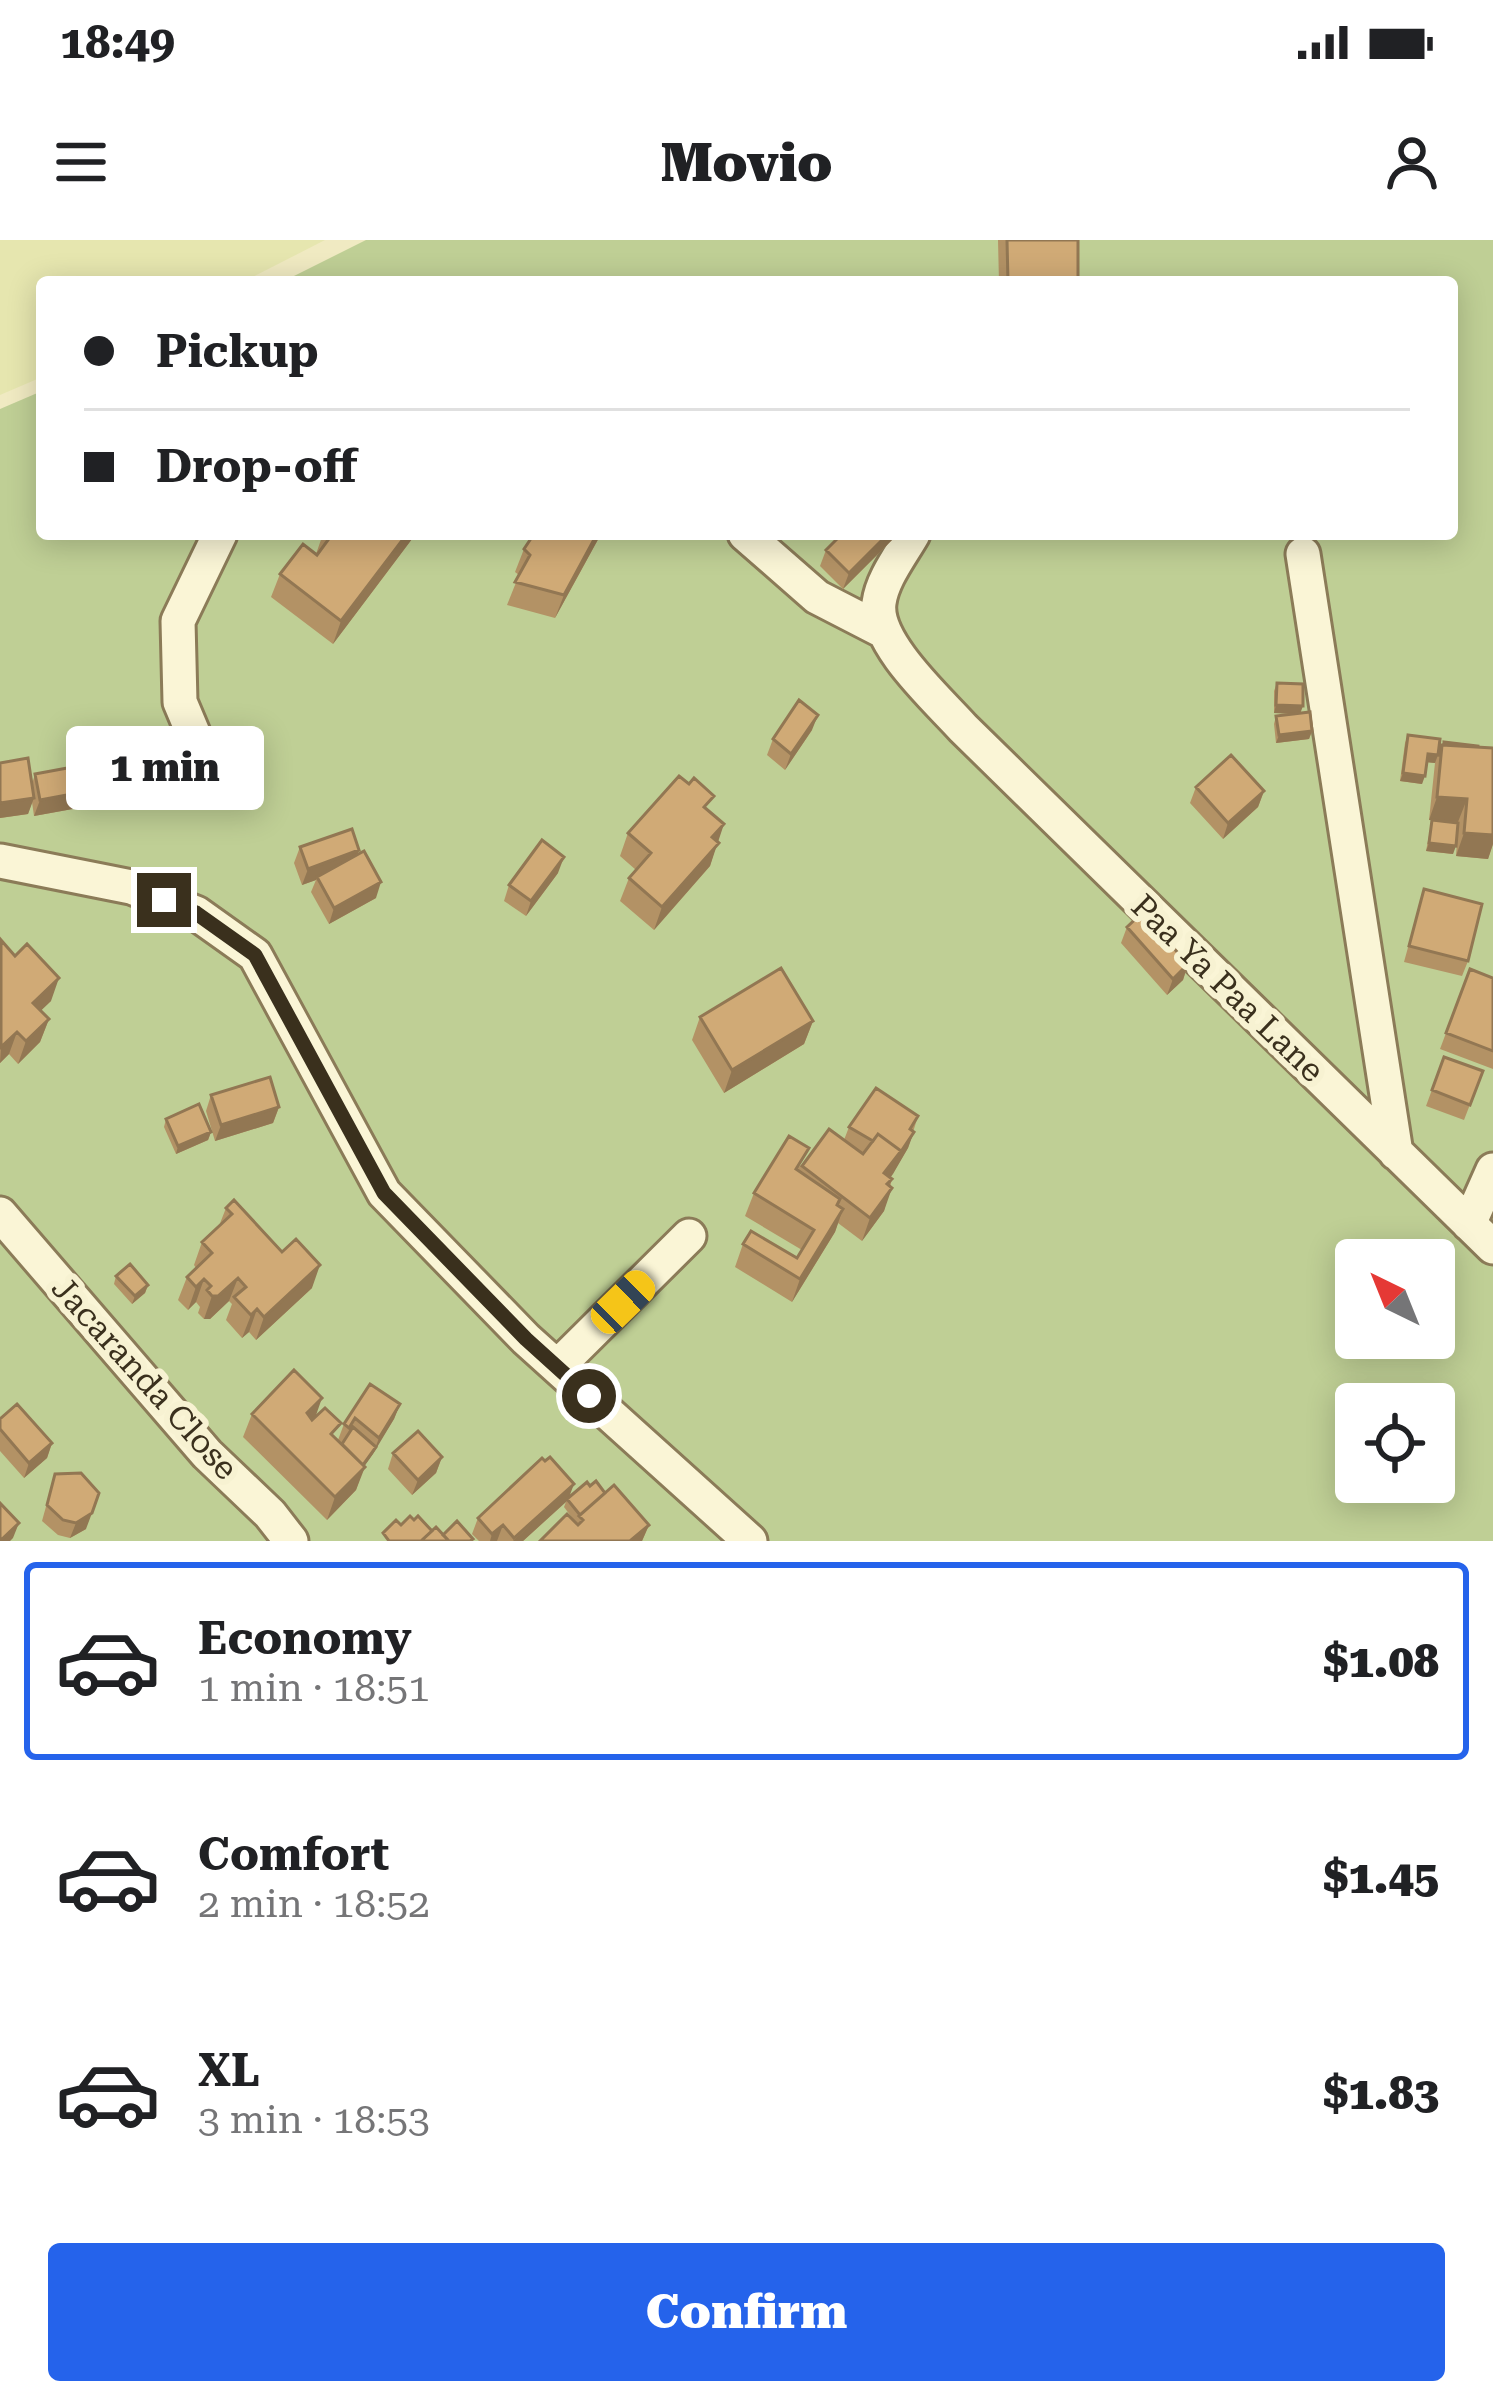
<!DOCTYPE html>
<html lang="en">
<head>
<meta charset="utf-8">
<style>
  :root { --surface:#fff; --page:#f6f6f6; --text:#202124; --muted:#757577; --line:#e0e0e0; --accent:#2563eb }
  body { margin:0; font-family:"Roboto Serif",serif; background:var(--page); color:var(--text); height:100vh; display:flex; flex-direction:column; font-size:45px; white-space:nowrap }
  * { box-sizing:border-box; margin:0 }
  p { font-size:39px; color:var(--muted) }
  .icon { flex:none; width:66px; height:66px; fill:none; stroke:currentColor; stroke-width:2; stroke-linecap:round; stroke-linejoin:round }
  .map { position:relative; height:1301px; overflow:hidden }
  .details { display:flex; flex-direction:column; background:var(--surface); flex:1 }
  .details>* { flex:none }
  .top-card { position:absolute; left:36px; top:36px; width:1422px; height:264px; border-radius:12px; box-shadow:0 6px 30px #0003; display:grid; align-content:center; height:264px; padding:0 48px; background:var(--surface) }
  .needle { width:78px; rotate:317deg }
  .tools { position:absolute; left:1335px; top:999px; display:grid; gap:24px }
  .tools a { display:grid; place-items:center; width:120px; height:120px; border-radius:12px; background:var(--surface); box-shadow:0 6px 30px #0003; font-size:60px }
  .end { position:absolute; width:54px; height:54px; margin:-27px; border:15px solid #3a301d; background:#fff; box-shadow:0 0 0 6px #fff }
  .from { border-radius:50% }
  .bubble { position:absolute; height:84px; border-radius:12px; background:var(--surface); box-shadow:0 6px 30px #0003; font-size:39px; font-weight:800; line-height:84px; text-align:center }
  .car { position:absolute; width:36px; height:72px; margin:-36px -18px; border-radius:15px; box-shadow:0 0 9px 3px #0007; background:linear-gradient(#f5c518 24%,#345 0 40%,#f5c518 0 76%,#345 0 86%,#f5c518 0) }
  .top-card b { display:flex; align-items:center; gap:42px; height:114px; font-size:45px }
  .top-card b+b { border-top:3px solid var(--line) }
  .top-card i { width:30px; height:30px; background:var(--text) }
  ul { padding:21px 0 0; list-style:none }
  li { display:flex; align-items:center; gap:36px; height:198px; margin:0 24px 18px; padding:0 24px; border:6px solid transparent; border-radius:12px }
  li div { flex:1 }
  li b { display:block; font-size:45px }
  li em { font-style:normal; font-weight:800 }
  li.selected { border-color:var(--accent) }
  li>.icon { width:108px; height:108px; stroke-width:1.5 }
  .primary-button { display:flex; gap:24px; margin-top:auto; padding:24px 48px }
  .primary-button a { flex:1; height:138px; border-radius:12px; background:var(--accent); color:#fff; font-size:48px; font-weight:800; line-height:138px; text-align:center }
  .status { display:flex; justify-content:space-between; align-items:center; height:84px; padding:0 60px; background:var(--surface); direction:ltr }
  .status svg { height:33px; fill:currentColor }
  header { display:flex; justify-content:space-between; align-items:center; height:156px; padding:0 48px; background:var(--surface); font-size:54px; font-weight:800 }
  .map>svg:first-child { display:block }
</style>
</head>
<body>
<div class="status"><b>18:49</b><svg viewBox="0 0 49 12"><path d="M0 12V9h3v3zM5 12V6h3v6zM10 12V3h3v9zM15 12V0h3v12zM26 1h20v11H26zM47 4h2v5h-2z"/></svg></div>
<header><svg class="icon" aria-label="menu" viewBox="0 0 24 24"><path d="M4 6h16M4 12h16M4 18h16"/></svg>Movio<svg class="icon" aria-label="person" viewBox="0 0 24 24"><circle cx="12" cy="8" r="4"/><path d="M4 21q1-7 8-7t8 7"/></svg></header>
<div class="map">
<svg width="1493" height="1301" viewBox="0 0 1493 1301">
  <rect width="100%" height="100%" fill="#f0eac2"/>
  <path fill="#e6e6af" d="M0,0h325l-82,42h-201v95l-42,18z"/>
  <path fill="#bfcf95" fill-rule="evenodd" d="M366,0h1127v1301h-1493v-1132l42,-18v143h1410v-252h-1170zM1356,1020h78v78h-78zM1356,1164h78v78h-78z"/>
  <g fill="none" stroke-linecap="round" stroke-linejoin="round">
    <defs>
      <path id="minor" d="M745,294l72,63 66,34
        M913,294c-12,21 -31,45 -34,69 -5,40 59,97 84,125l530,519
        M1303,314l93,599
        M217,550l-37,-88 -2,-81 42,-87
        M0,621l131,26 65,26 59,42 129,238 142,146 224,202
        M0,974l207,240 63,60 21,27
        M1469,984l24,-54
        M557,1127l132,-131"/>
    </defs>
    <use href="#minor" stroke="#8b7b58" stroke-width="39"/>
    <use href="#minor" stroke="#faf5d6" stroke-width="33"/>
  </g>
  <path fill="#b39265" d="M998,0h80v42h-79z
    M323,294h91l-2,5 -79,105 -62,-47 9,-23 36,-20z
    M601,294l-46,84 -48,-13 12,-30 -4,-3 9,-23z
    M894,298l-51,51 -23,-23 6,-16z
    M1277,443l35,48 -3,8 -33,4 -2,-19 2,-8 17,-2 -19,-1v-22z
    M812,490l-27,40 -18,-15 6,-16z
    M1408,495l31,18 3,-8 51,3v96l-5,15 -32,-3 2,-30 -5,28 -27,-3 6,-31h-3l6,-57 -9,-1 -4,22 -22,-3 5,-38z
    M0,523l32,21 3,-10 43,34 -44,8 -2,-14 -4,12 -28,4z
    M1196,547l68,4 -6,16 -35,32 -33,-36z
    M709,571l8,31 -7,24 -56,64 -34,-29 9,-23 7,-8 -16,-14 8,-23z
    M300,607l59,3 -1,4 18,44 -47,26 -18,-32 5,-12 -14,5 -8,-22z
    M558,633l-32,43 -22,-15 5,-16z
    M1424,649l44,72 -6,15 -58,-14z
    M1127,687l61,37 -5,16 -16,15 -46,-52z
    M0,701l51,60 -10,9 8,9 -9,23 -22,22 -9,-10 -9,9z
    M1470,729l23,9v91l-53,-20z
    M700,777l113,4 -9,23 -80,49 -32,-53z
    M1444,817l39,14 -19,49 -38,-14z
    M211,855l68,12 -6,16 -58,18 -9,-30z
    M918,876l-10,32 -18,30 2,1 -8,32 -22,30 -24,-18 -3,9 -43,70 -57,-35 8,-23 54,14 5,-8 -57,-34 9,-23 90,-53 5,-13z
    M166,879l45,13 -3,8 -32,14 -12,-27z
    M226,968l86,80 -56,52 -7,-8 -7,6 -16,-18 6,-16 -3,-3 -19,18h-6l-6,-6 2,-6 -4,-5 -8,8 -10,-10 9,-23 9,-9 -2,-3 8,-23 17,-16z
    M116,1036l32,9 -3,8 -13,11 -18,-20z
    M370,1144l30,20 -6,15 -30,47 -8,24 -29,30 -84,-83 9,-23 63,4 27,26 -4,-4 6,-16z
    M0,1179l52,24 -5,15 -23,20 -24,-27z
    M393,1213l49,4 -6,16 -24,22 -24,-26z
    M55,1234l31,55 -16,9 -12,-3 -16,-14z
    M590,1246l15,7 44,32 -7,16h-102l36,-18 -12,-16 2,-5 -43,39h-44l-7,-7 6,-16 91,-21z"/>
  <path fill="#927753" d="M147,294h15l-17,6z
    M407,294h7l-2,5 -79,105 8,-23z
    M597,294h4l-46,84 9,-23z
    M888,294h7l-1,4 -51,51 6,-16z
    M1276,465l27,1 -3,8 -26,-1z
    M818,475l-6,15 -27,40 6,-16z
    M1312,491l-3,8 -33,4 3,-8z
    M1428,514l10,1 -3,8 -10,-1z
    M1403,533l22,3 -3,8 -22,-3z
    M1264,551l-6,16 -35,32 5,-16z
    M83,552l-5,16 -44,8 6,-16z
    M1437,557l30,2 -9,23 -29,-2z
    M34,558l-6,16 -28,4v-15z
    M724,584l-14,42 -56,64 8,-23 50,-70z
    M1464,593l29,2v9l-5,15 -32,-3z
    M1429,603l27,3 -3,8 -27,-3z
    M359,610l-5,16 -37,11 -1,3 -14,5 6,-16z
    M564,617l-6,16 -32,43 5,-15z
    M381,642l-5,16 -47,26 5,-16z
    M1188,724l-5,16 -16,15 6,-16z
    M59,738l-8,23 -26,25 8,-23z
    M49,779l-9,23 -22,22 8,-23z
    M813,781l-9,23 -80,49 8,-23z
    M17,792l-8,22 -9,9 1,-16z
    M279,867l-6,16 -58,18 6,-16z
    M211,892l-3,8 -32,14 2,-8z
    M914,892l-6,16 -15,26 -17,22 8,-23z
    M892,939l-8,19 8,-10 -8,23 -22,30 8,-23z
    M843,969l-8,23 -43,70 8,-23z
    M320,1025l-8,23 -56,52 8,-23z
    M238,1038l-9,23 -19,18h-6l8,-23z
    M204,1039l-8,23 -8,8 8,-23z
    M148,1045l-3,8 -13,11 3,-8z
    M257,1069l-8,23 -7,6 9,-23z
    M322,1158l-8,23 -7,-8z
    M400,1164l-6,15 -21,35 6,-16z
    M52,1203l-5,15 -23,20 5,-15z
    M376,1207l-3,7 -12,17 4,-4 -9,23 -29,30 8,-23z
    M442,1217l-6,16 -24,22 6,-15z
    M574,1244l-6,16 -45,41h-10z
    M92,1273l-6,16 -16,9 6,-15z
    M19,1283l-6,15 -3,3h-10z
    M503,1285l-6,16h-7l2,-7z
    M649,1285l-7,16h-12z"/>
  <path fill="#d0aa76" stroke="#927753" stroke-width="3" d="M1007,0h71v42h-70z
    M329,294h78l-66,87 -61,-47 23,-30 14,11 14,-19z
    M534,294h63l-33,61 -49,-13 15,-27 -6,-6z
    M842,294h46l-39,39 -23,-23z
    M1277,443l26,1v22l-27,-1z
    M799,460l19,15 -27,39 -18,-15z
    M1310,472l2,19 -33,4 -3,-19z
    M1408,495l32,4 -2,16 -10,-1 -3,22 -22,-3z
    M1444,502l34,4v1l-34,-2z
    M1442,505l51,3v87l-29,-2 3,-34 -30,-2z
    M1231,515l33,36 -36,32 -32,-36z
    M28,518l6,40 -34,5v-40z
    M78,526l5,26 -43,8 -5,-26z
    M679,536l10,8 5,-6 20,18 -10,11 20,17 -12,13 7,6 -57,64 -33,-29 22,-25 -23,-20z
    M1432,580l26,3 -2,23 -27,-3z
    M352,589l7,21 -51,19 -8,-22z
    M542,600l22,17 -33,44 -22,-16z
    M364,611l17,31 -47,26 -17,-31z
    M1424,649l58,15 -14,57 -59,-15z
    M1142,673l46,51 -15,15 -46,-52z
    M1,700l14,16 12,-12 32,34 -26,25 16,16 -23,22 -9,-9 -16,15z
    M781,728l32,53 -81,49 -32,-53z
    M1470,729l23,9v73l-47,-18z
    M1444,817l39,14 -13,34 -38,-15z
    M270,837l9,30 -58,18 -10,-30z
    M876,848l42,28 -8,13 4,3 -16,24 3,-5 -23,-17 -5,7 -24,-14z
    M199,864l12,28 -33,14 -12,-27z
    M829,889l34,25 15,-20 23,17 -17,22 8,6 -5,5 5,4 -22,30 -68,-52z
    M789,896l20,12 -13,21 44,30 -3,6 6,4 -43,70 -57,-35 8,-13 46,27 17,-28 -60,-37z
    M234,960l48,52 14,-13 24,26 -56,52 -7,-8 -6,6 -17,-18 12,-10 -8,-9 -20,18h-6l-5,-6 4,-4 -7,-7 -8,8 -9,-10 25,-24 -10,-11 30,-28 -6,-6z
    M130,1024l18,21 -13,11 -19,-20z
    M294,1130l28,28 -15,15 5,7 13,-12 16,15 -10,11 34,33 -30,30 -83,-83z
    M370,1144l30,20 -21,34 -24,-20 -6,10 -5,-4z
    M17,1164l35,39 -23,20 -29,-34v-10z
    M353,1187l23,20 -13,18 -21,-21z
    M418,1191l24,26 -24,23 -25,-27z
    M550,1217l24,27 -60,54 -11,-13 -11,9 -14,-16 64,-60 3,3z
    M81,1233l18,20 -7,20 -16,10 -13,-3 -16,-15 8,-31z
    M596,1241l9,12 -25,22 -13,-16 20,-17 3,4z
    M614,1245l35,40 -19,16h-90l27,-27 11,11 5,-5 -4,-4z
    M0,1263l19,20 -19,18z
    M410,1276l4,4 4,-4 14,15 -11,10h-32l-6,-8 13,-13 5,5z
    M457,1281l16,18 -3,2h-21l-6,-6z
    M436,1287l13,14h-28z"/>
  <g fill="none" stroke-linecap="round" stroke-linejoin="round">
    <path stroke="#3a301d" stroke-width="15" d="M164,660l32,13 59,42 129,238 142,146 63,57"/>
  </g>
  <g text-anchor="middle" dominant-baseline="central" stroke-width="12" stroke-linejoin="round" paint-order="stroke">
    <g font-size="33" fill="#3a301d" stroke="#f7f2d2">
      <text transform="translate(1228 748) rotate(44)">Paa Ya Paa Lane</text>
      <text transform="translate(145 1138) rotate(48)">Jacaranda Close</text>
    </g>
  </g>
</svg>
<div class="tools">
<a><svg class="needle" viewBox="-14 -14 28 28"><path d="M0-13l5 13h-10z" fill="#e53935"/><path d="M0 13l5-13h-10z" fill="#757577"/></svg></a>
<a><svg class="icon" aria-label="locate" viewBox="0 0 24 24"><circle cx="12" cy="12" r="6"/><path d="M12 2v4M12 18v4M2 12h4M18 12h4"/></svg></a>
</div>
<i class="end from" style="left:589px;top:1156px"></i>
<i class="end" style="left:164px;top:660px"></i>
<div class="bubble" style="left:66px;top:486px;width:198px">1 min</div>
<i class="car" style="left:623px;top:1062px;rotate:46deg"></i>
<div class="top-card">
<b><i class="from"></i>Pickup</b>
<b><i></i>Drop-off</b>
</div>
</div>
<section class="details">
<ul>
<li class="selected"><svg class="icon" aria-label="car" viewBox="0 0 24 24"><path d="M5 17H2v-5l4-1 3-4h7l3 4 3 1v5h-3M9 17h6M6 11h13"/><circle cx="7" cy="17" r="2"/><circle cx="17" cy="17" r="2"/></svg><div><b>Economy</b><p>1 min · 18:51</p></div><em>$1.08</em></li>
<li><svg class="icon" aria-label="car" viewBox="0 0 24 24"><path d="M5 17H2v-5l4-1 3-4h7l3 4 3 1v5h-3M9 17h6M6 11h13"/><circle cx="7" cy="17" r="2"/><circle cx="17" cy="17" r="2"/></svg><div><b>Comfort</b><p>2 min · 18:52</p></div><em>$1.45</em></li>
<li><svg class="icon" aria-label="car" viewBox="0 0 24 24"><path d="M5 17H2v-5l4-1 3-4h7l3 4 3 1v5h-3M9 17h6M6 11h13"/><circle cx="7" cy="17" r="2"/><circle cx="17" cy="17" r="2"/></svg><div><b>XL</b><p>3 min · 18:53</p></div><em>$1.83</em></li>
</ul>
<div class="primary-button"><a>Confirm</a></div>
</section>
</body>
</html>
